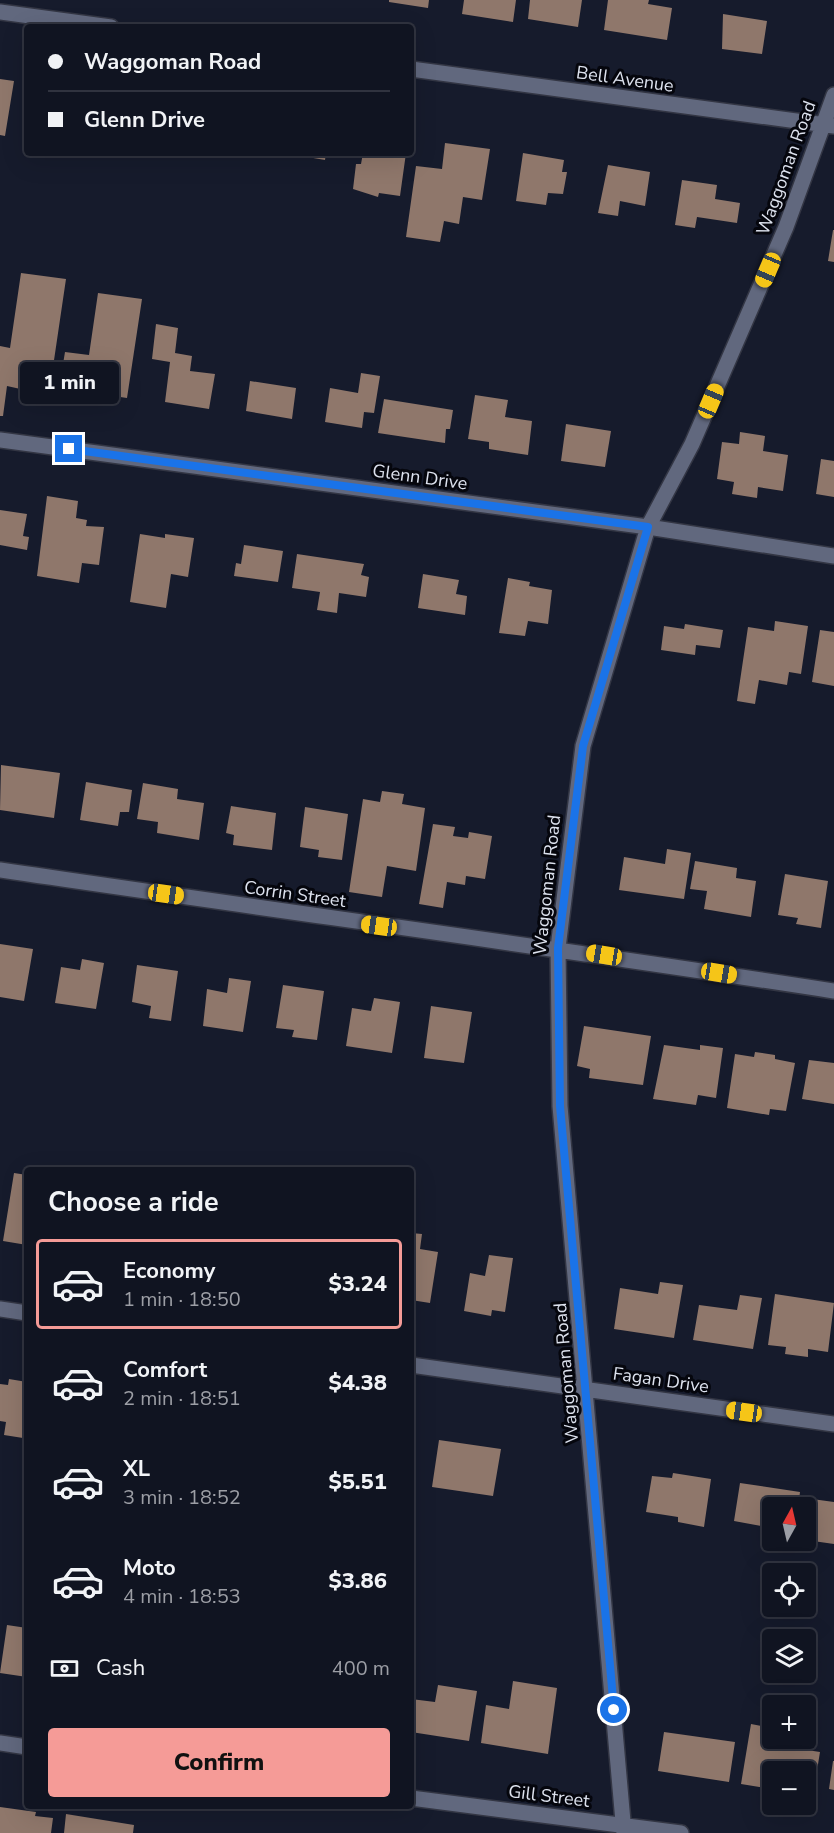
<!DOCTYPE html>
<html lang="en">
<head>
<meta charset="utf-8">
<style>
  :root { --surface:#101421; --page:#1e212e; --text:#f1f3f6; --muted:#9c9ea5; --line:#30333f; --accent:#f59b97 }
  body { margin:0; font-family:"Nunito Sans",sans-serif; background:var(--page); color:var(--text); height:100vh; display:flex; flex-direction:column; font-size:22px; white-space:nowrap }
  * { box-sizing:border-box; margin:0 }
  p { font-size:20px; color:var(--muted) }
  .icon { flex:none; width:33px; height:33px; fill:none; stroke:currentColor; stroke-width:2; stroke-linecap:round; stroke-linejoin:round }
  .map { position:relative; flex:1; overflow:hidden }
  .side { position:absolute; left:24px; top:1167px; width:390px; height:642px; display:flex; flex-direction:column; background:var(--surface); border-radius:6px; box-shadow:0 6px 24px #0002,0 0 0 2px var(--line) }
  .side>* { flex:none }
  .hud { position:absolute; left:24px; top:24px; width:390px; height:132px; border-radius:6px; box-shadow:0 6px 24px #0002,0 0 0 2px var(--line); display:grid; align-content:center; height:132px; padding:0 24px; background:var(--surface) }
  .needle { width:39px; rotate:8deg }
  .buttons { position:absolute; left:762px; top:1497px; display:grid; gap:12px }
  .buttons a { display:grid; place-items:center; width:54px; height:54px; border-radius:6px; background:var(--surface); box-shadow:0 6px 24px #0002,0 0 0 2px var(--line); font-size:30px }
  .end { position:absolute; width:27px; height:27px; margin:-14px; border:8px solid #1a73e8; background:#fff; box-shadow:0 0 0 3px #fff }
  .from { border-radius:50% }
  .bubble { position:absolute; height:42px; border-radius:6px; background:var(--surface); box-shadow:0 6px 24px #0002,0 0 0 2px var(--line); font-size:20px; font-weight:800; line-height:42px; text-align:center }
  .car { position:absolute; width:18px; height:36px; margin:-18px -9px; border-radius:8px; box-shadow:0 0 4px 2px #0007; background:linear-gradient(#f5c518 24%,#345 0 40%,#f5c518 0 76%,#345 0 86%,#f5c518 0) }
  .hud b { display:flex; align-items:center; gap:21px; height:57px; font-size:22px }
  .hud b+b { border-top:2px solid var(--line) }
  .hud i { width:15px; height:15px; background:var(--text) }
  ul { padding:0; list-style:none }
  li { display:flex; align-items:center; gap:18px; height:90px; margin:0 12px 9px; padding:0 12px; border:3px solid transparent; border-radius:6px }
  li div { flex:1 }
  li b { display:block; font-size:22px }
  li em { font-style:normal; font-weight:800 }
  li.on { border-color:var(--accent) }
  li>.icon { width:54px; height:54px; stroke-width:1.5 }
  h2 { padding:0 24px; font-size:27px; line-height:72px }
  .pay { display:flex; align-items:center; gap:15px; height:66px; padding:0 24px; font-size:22px }
  .pay p { margin-inline-start:auto }
  .cta { display:flex; gap:12px; margin-top:auto; padding:12px 24px }
  .cta a { flex:1; height:69px; border-radius:6px; background:var(--accent); color:#111; font-size:24px; font-weight:800; line-height:69px; text-align:center }
  .map>svg:first-child { display:block }
</style>
</head>
<body>
<div class="map">
<svg width="834" height="1833" viewBox="0 0 834 1833">
  <rect width="100%" height="100%" fill="#161b2c"/>
  <path fill="#8f776b" d="M389,0h40l-1,8 -39,-6z
    M464,0h52l-3,22 -51,-8z
    M530,0h52l-4,27 -50,-8z
    M608,0h41l-1,4 24,4 -5,32 -63,-10z
    M723,14l44,7 -5,33 -40,-5z
    M0,79l14,2 -9,55 -5,-1z
    M445,143l45,6 -8,51 -19,-3 -4,27 -15,-3 -4,21 -34,-5 10,-71 26,3z
    M284,153h42l-1,7z
    M363,153h43l-6,43 -21,-3 -1,4 -25,-8 3,-25h5z
    M523,153l41,7 -2,12h5l-4,22 -15,-1 -2,12 -30,-4z
    M608,165l42,7 -5,34 -25,-5 -2,15 -20,-3z
    M682,180l35,5 -2,14 25,4 -3,20 -40,-6 -2,11 -20,-3z
    M833,230h1v32l-6,-1z
    M21,273l45,6 -13,88 -9,-1 -3,19 -15,-1 -1,6 -18,-4 -4,30h-3v-70l10,2z
    M98,293l44,6 -15,99 -40,-6 -1,7 -28,-5 7,-42 24,3z
    M156,324l22,4 -3,25 17,3 -2,15 25,3 -6,35 -44,-7 5,-40 -18,-3z
    M361,373l19,3 -6,37 -10,-1 -2,16 -37,-6 5,-34 28,5z
    M250,381l46,7 -4,31 -46,-8z
    M475,395l33,5 -3,17 27,4 -4,34 -39,-6v-7l-21,-3z
    M384,399l69,11 -3,19h-4l-1,14 -67,-10z
    M566,424l45,7 -6,36 -44,-6z
    M740,432l25,4 -2,15 25,4 -5,36 -25,-4 -1,11 -25,-4 2,-12 -17,-3 5,-37 17,2z
    M821,459l13,2v36l-18,-3z
    M47,496l31,5 -2,17 11,2 -1,6 18,1 -5,38 -17,-2 -3,20 -42,-7z
    M0,510l27,4 -4,22 6,1 -2,13 -27,-5z
    M140,534l25,4v-4l29,4 -6,39 -17,-3 -5,34 -36,-6z
    M244,545l39,6 -5,31 -44,-6 2,-13 5,1z
    M297,554l67,10 -3,11 8,2 -3,20 -27,-4 -2,20 -20,-3 3,-18 -28,-4z
    M423,574l36,6 -3,14 11,2 -2,19 -47,-7z
    M508,578l22,4 -1,4 23,4 -4,34 -20,-3 -3,15 -26,-3z
    M775,621l33,5 -7,48 -12,-2 -2,13 -28,-5 -4,24 -18,-3 11,-74 26,4z
    M685,624l38,6 -3,18 -24,-3 -1,10 -34,-5 3,-24 20,3z
    M820,630l14,2v54l-22,-4z
    M1,765l59,8 -6,45 -54,-8z
    M86,782l46,8 -3,22h-9l-2,14 -38,-6z
    M143,783l35,6 -1,10 27,4 -5,37 -42,-7 1,-11 -21,-3z
    M382,791l22,3 -2,10 23,4 -9,63 -29,-5 -5,31 -33,-5 14,-93 17,3z
    M231,806l45,7 -4,37 -39,-5 1,-10 -8,-2z
    M305,807l43,7 -6,46 -24,-3 1,-7 -19,-3z
    M433,824l22,3 -2,9 15,2 1,-6 23,4 -7,43 -19,-3 -1,9 -18,-3 -4,26 -24,-4z
    M667,849l24,4 -7,46 -65,-9 5,-33 41,7z
    M695,861l42,7 -1,10 20,3 -5,36 -47,-8 3,-18 -17,-2z
    M785,874l43,7 -7,47 -25,-4 2,-6 -20,-3z
    M0,944l33,5 -9,52 -24,-4z
    M82,959l22,4 -8,46 -41,-6 6,-36 19,3z
    M137,965l41,6 -7,50 -22,-3 2,-12 -19,-4z
    M229,978l22,3 -8,51 -40,-6 4,-37 20,4z
    M283,985l41,6 -7,49 -25,-3 2,-7 -18,-2z
    M374,998l26,4 -8,51 -46,-7 6,-38 19,3z
    M431,1006l41,6 -8,51 -40,-5z
    M584,1026l67,10 -8,49 -54,-7 1,-9 -13,-3z
    M664,1045l36,5v-5l23,3 -7,50 -18,-3 -2,10 -43,-6z
    M755,1052l20,3v4l20,4 -9,48 -16,-2 -1,6 -42,-7 8,-54 19,3z
    M809,1060l25,3v41l-32,-5z
    M14,1173l13,2v70l-24,-4z
    M411,1233l11,1 -2,15 18,3 -8,51 -19,-3z
    M489,1255l24,3 -8,54 -13,-2 -1,6 -27,-5 6,-38 15,3z
    M660,1282l23,3 -9,53 -60,-9 6,-41 38,6z
    M775,1294l59,9 -6,49 -20,-3v8l-23,-3 1,-7 -18,-2z
    M740,1295l22,3 -9,51 -60,-9 6,-35 38,5z
    M9,1379l18,3v50h-3l-1,6 -19,-3 2,-13 -6,-1v-37l8,1z
    M411,1436h3l-2,14h-1z
    M439,1440l62,9 -8,47 -61,-9z
    M673,1473l38,6 -7,48 -26,-5v-5l-32,-5 6,-36 20,2z
    M740,1483l60,9 -2,16h-26v20l-38,-7z
    M812,1499l22,3v42l-28,-4z
    M7,1625l20,3v49l-27,-4z
    M513,1681l44,7 -9,66 -67,-11 5,-38 23,4z
    M438,1685l39,6 -8,50 -58,-9v-33l24,3z
    M751,1724l21,4v10h10l-1,8 39,6 -7,43 -7,-1v-22h-34v17l-31,-5z
    M664,1732l71,10 -6,40 -71,-11z
    M833,1761h1v29l-5,-1z
    M0,1807l36,5 -1,4 18,2 -2,15h-51z
    M66,1814l68,11 -1,8h-69z"/>
  <g fill="none" stroke-linecap="round" stroke-linejoin="round">
    <defs>
      <path id="street" d="M0,12l111,15
        M411,69l423,57
        M0,440l648,87 186,29
        M0,870c278,41 556,78 834,121
        M0,1309l27,4
        M411,1365l423,59
        M0,1743l27,4
        M411,1798l270,35
        M624,1833l-64,-727 -2,-158 25,-202 65,-219 44,-83 94,-217 48,-132"/>
    </defs>
    <use href="#street" stroke="#333644" stroke-width="18"/>
    <use href="#street" stroke="#61687e" stroke-width="15"/>
  </g>
  <g fill="none" stroke-linecap="round" stroke-linejoin="round">
    <path stroke="#1a73e8" stroke-width="8" d="M69,449l579,78 -65,219 -25,202 2,158 54,604"/>
  </g>
  <g text-anchor="middle" dominant-baseline="central" stroke-width="6" stroke-linejoin="round" paint-order="stroke">
    <g font-size="18" fill="#dde2ee" stroke="#05060d">
      <text transform="translate(625 79) rotate(8)">Bell Avenue</text>
      <text transform="translate(786 168) rotate(-70)">Waggoman Road</text>
      <text transform="translate(420 477) rotate(8)">Glenn Drive</text>
      <text transform="translate(547 885) rotate(-84)">Waggoman Road</text>
      <text transform="translate(295 894) rotate(8)">Corrin Street</text>
      <text transform="translate(566 1373) rotate(-95)">Waggoman Road</text>
      <text transform="translate(661 1380) rotate(8)">Fagan Drive</text>
      <text transform="translate(549 1796) rotate(7)">Gill Street</text>
    </g>
  </g>
</svg>
<div class="buttons">
<a><svg class="needle" viewBox="-14 -14 28 28"><path d="M0-13l5 13h-10z" fill="#e53935"/><path d="M0 13l5-13h-10z" fill="#9c9ea5"/></svg></a>
<a><svg class="icon" aria-label="locate" viewBox="0 0 24 24"><circle cx="12" cy="12" r="6"/><path d="M12 2v4M12 18v4M2 12h4M18 12h4"/></svg></a>
<a><svg class="icon" aria-label="layers" viewBox="0 0 24 24"><path d="M12 4l9 5-9 5-9-5zM3 14l9 5 9-5"/></svg></a>
<a>+</a>
<a>−</a>
</div>
<i class="end from" style="left:614px;top:1710px"></i>
<i class="end" style="left:69px;top:449px"></i>
<div class="bubble" style="left:20px;top:362px;width:99px">1 min</div>
<i class="car" style="left:768px;top:270px;rotate:203deg"></i>
<i class="car" style="left:711px;top:401px;rotate:23deg"></i>
<i class="car" style="left:166px;top:894px;rotate:98deg"></i>
<i class="car" style="left:379px;top:926px;rotate:278deg"></i>
<i class="car" style="left:604px;top:955px;rotate:279deg"></i>
<i class="car" style="left:719px;top:973px;rotate:99deg"></i>
<i class="car" style="left:744px;top:1412px;rotate:278deg"></i>
<div class="hud">
<b><i class="from"></i>Waggoman Road</b>
<b><i></i>Glenn Drive</b>
</div>
<section class="side">
<h2>Choose a ride</h2>
<ul>
<li class="on"><svg class="icon" aria-label="car" viewBox="0 0 24 24"><path d="M5 17H2v-5l4-1 3-4h7l3 4 3 1v5h-3M9 17h6M6 11h13"/><circle cx="7" cy="17" r="2"/><circle cx="17" cy="17" r="2"/></svg><div><b>Economy</b><p>1 min · 18:50</p></div><em>$3.24</em></li>
<li><svg class="icon" aria-label="car" viewBox="0 0 24 24"><path d="M5 17H2v-5l4-1 3-4h7l3 4 3 1v5h-3M9 17h6M6 11h13"/><circle cx="7" cy="17" r="2"/><circle cx="17" cy="17" r="2"/></svg><div><b>Comfort</b><p>2 min · 18:51</p></div><em>$4.38</em></li>
<li><svg class="icon" aria-label="car" viewBox="0 0 24 24"><path d="M5 17H2v-5l4-1 3-4h7l3 4 3 1v5h-3M9 17h6M6 11h13"/><circle cx="7" cy="17" r="2"/><circle cx="17" cy="17" r="2"/></svg><div><b>XL</b><p>3 min · 18:52</p></div><em>$5.51</em></li>
<li><svg class="icon" aria-label="car" viewBox="0 0 24 24"><path d="M5 17H2v-5l4-1 3-4h7l3 4 3 1v5h-3M9 17h6M6 11h13"/><circle cx="7" cy="17" r="2"/><circle cx="17" cy="17" r="2"/></svg><div><b>Moto</b><p>4 min · 18:53</p></div><em>$3.86</em></li>
</ul>
<div class="pay"><svg class="icon" aria-label="cash" viewBox="0 0 24 24"><path d="M3 7h18v10H3z"/><circle cx="12" cy="12" r="2"/></svg>Cash<p>400 m</p></div>
<div class="cta"><a>Confirm</a></div>
</section>
</div>
</body>
</html>
